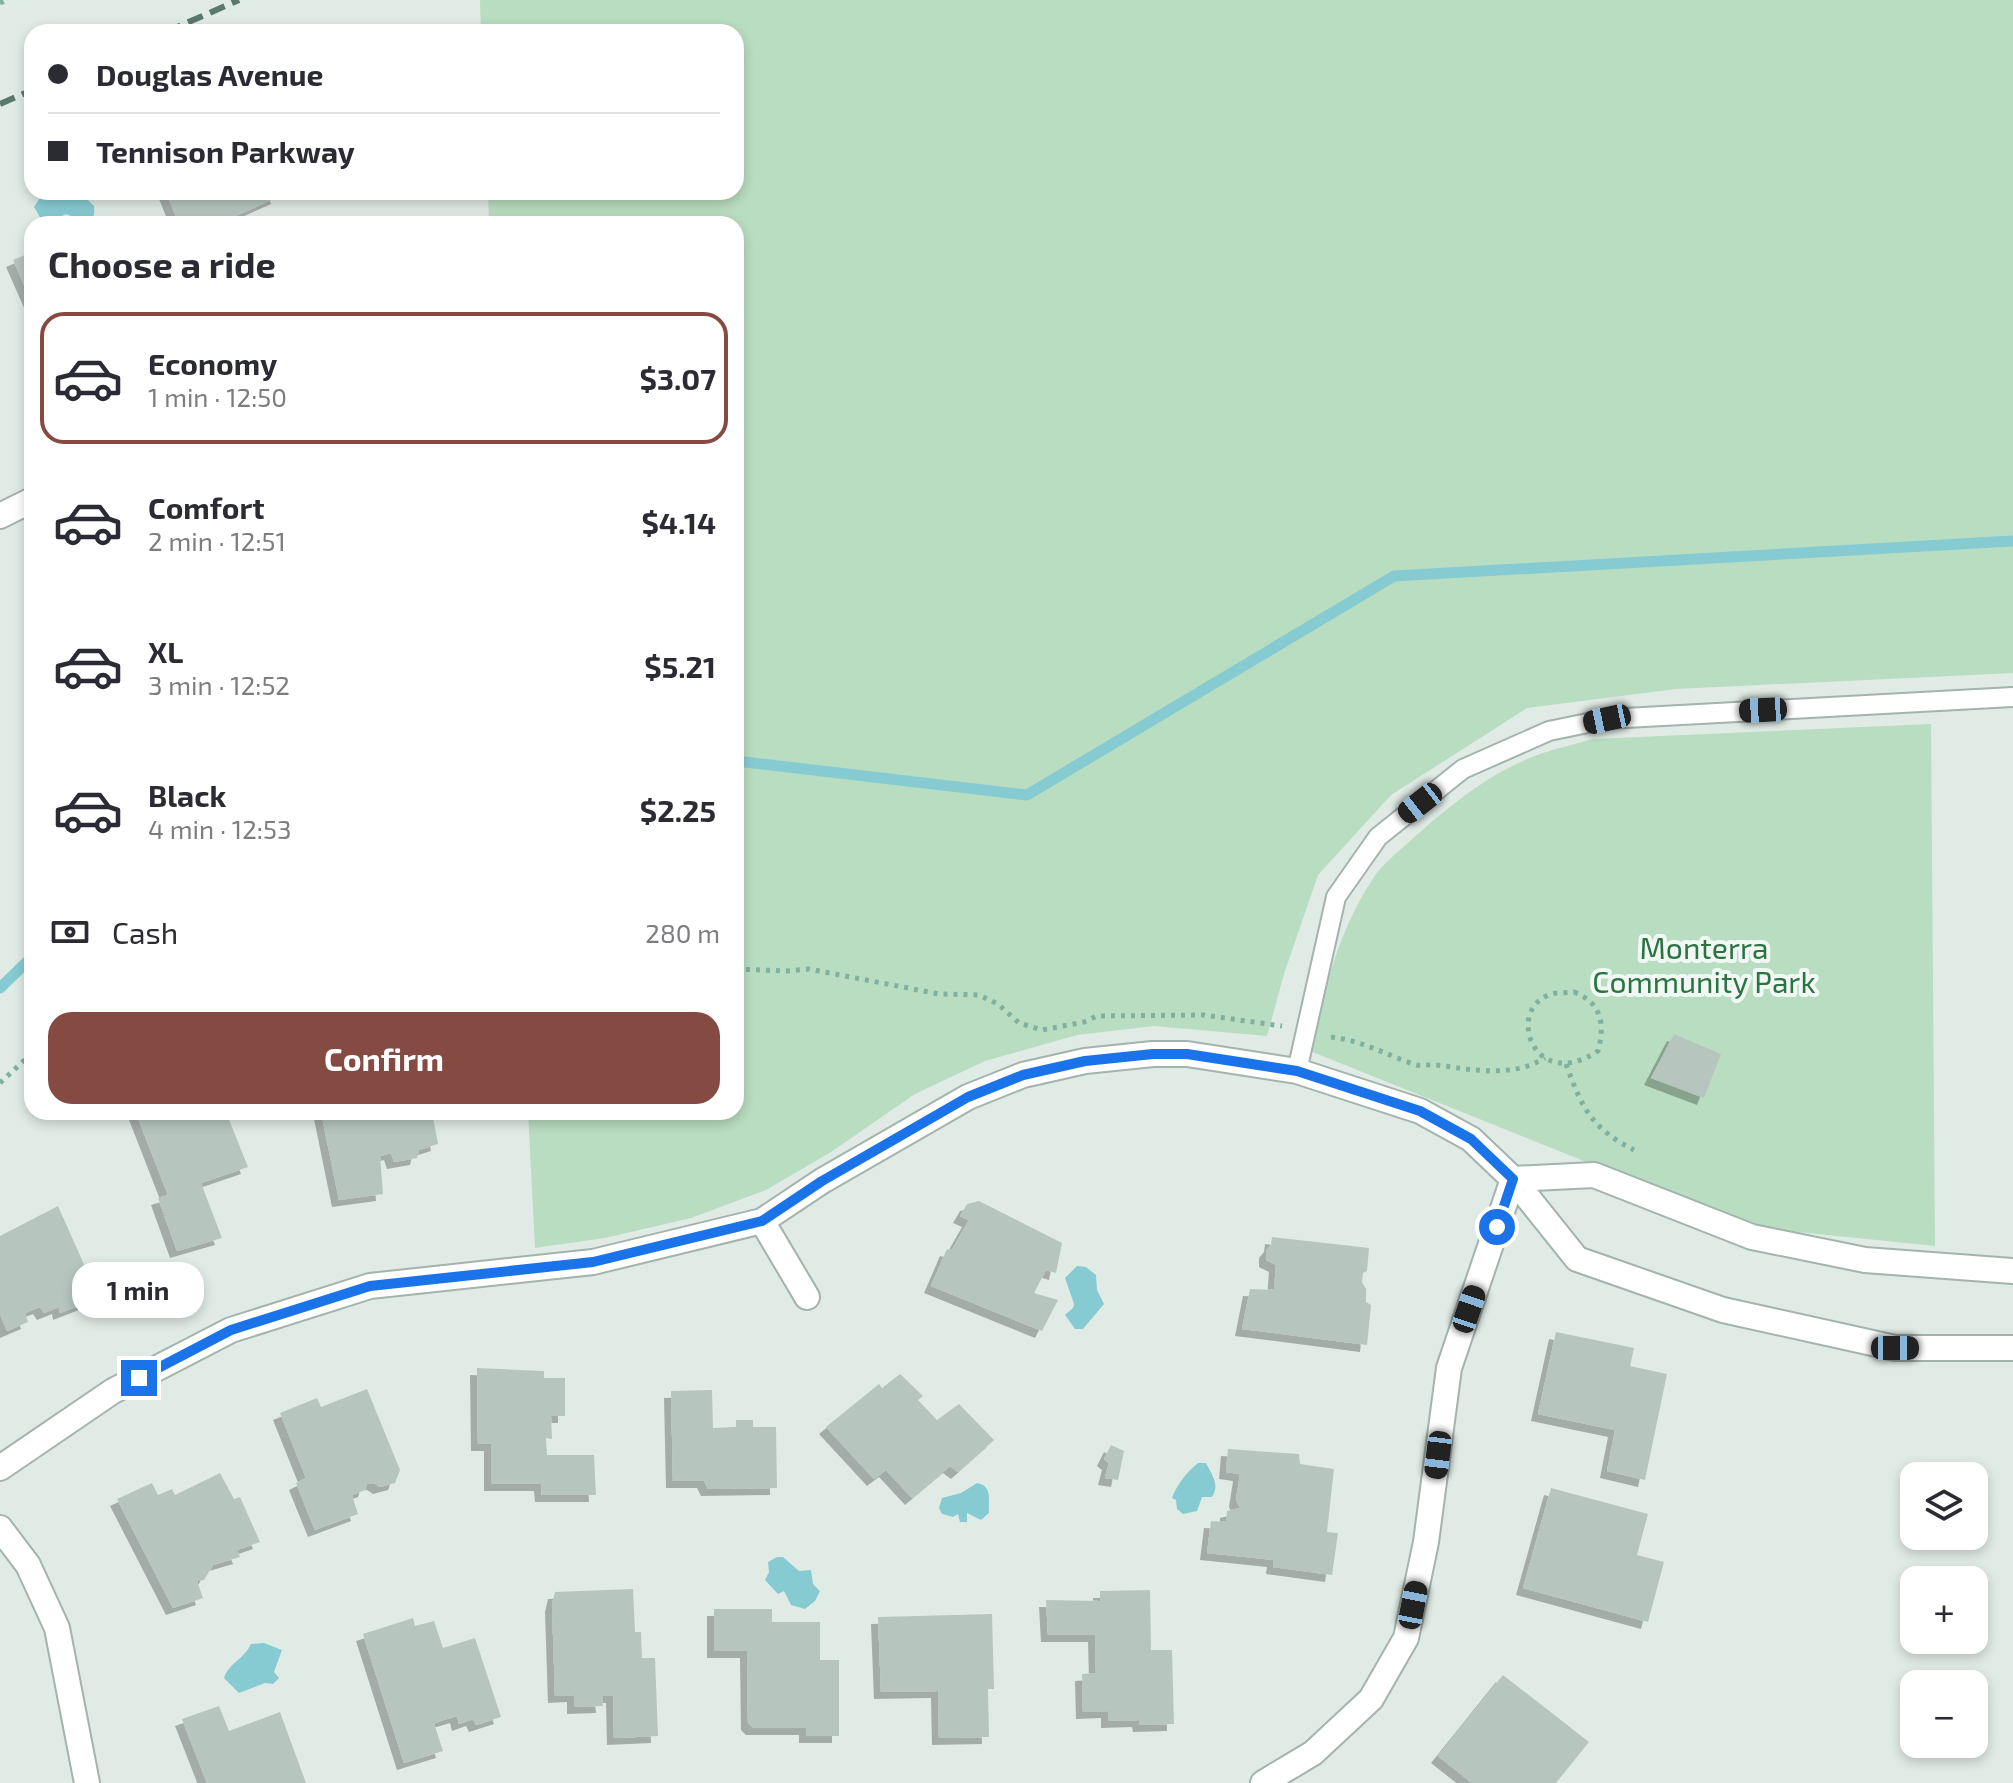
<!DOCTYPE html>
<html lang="en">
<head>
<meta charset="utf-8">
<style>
  :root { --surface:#fff; --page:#f7f7f7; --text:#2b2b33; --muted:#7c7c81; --line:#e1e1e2; --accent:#854b42 }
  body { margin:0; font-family:"Exo 2",sans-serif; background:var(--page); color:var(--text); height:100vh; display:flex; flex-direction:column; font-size:30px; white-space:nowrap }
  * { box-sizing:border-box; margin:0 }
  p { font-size:26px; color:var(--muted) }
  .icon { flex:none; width:44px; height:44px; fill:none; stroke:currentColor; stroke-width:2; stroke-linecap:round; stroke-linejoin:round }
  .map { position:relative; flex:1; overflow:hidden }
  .panel { position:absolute; left:24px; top:216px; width:720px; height:904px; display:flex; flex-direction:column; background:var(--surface); border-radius:24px; box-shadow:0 4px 12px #0003 }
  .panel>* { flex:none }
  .banner { position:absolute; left:24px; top:24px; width:720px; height:176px; border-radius:24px; box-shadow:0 4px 12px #0003; display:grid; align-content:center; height:176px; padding:0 24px; background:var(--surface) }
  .tools { position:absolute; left:1900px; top:1462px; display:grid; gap:16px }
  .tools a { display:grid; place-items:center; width:88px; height:88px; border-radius:16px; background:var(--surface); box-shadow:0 4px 12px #0003; font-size:40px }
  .end { position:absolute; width:36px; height:36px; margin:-18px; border:10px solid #1a73e8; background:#fff; box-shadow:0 0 0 4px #fff }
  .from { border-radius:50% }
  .bubble { position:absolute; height:56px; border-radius:24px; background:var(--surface); box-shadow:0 4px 12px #0003; font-size:26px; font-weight:700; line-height:56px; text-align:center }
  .car { position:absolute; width:24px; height:48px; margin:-24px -12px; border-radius:10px; box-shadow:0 0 6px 2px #0007; background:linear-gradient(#222 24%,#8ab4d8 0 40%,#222 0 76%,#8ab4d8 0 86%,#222 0) }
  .banner b { display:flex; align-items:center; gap:28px; height:76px; font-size:30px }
  .banner b+b { border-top:2px solid var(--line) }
  .banner i { width:20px; height:20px; background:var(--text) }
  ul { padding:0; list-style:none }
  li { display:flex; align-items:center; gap:24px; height:132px; margin:0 16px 12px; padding:0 8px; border:4px solid transparent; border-radius:24px }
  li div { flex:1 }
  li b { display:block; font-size:30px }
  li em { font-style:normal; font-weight:700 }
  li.on { border-color:var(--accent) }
  li>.icon { width:72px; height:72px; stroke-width:1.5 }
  h2 { padding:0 24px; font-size:36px; line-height:96px }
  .pay { display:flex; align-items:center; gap:20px; height:88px; padding:0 24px; font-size:30px }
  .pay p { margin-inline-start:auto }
  .button { display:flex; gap:16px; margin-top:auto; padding:16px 24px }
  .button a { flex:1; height:92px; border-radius:24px; background:var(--accent); color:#fff; font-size:32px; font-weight:700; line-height:92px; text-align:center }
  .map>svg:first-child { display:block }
</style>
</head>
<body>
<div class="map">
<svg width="2013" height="1783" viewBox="0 0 2013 1783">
  <defs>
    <filter id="shadow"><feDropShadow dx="-7" dy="7" stdDeviation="0" flood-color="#0004"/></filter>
  </defs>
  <rect width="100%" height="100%" fill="#e0ebe6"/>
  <path fill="#b9ddc0" d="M480,0h1533v673l-337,16 -149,19 -136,87 -73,80 -34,99 -17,62 -113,-10 -77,9 -92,26 -70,33 -84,58 -65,38 -75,28 -86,20 -70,10 -7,-136h208v-888h-247l-1,-32h248v-160h-255z
    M1931,724l4,522 -187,-19 -438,-176c14,-59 28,-119 62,-171 10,-16 24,-26 38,-39 39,-35 80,-69 130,-87 17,-6 36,-10 53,-15z"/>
  <path fill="#87cbd2" d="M53,192h19l1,4h11l10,10c3,25 -18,11 -28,8l-18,8 -7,-3 -7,-12 6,-9z
    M1077,1266l9,1 10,8 1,15 7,14 -21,25h-8l-10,-14 8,-7 1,-4 -9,-26z
    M1198,1463h8c6,12 14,22 6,34h-10l-5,14 -14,3 -6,-5 -1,-9 -4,-2c5,-14 15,-26 26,-35z
    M977,1483c16,3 11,17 12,30l-8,7 -14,-7v9h-7l-2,-8 -5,3 -11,-3 -3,-6 3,-10 19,-5z
    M777,1557h6l16,14 12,-1 2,14 7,7 -5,10 -10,8 -14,-4 -7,-14 -6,3 -13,-14 4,-8 -1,-10z
    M264,1643l18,7 -8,22 5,6 -6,6 -8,-1 -26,10 -15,-15c5,-15 20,-19 27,-34z"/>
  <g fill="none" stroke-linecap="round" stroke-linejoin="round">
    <path stroke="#87cbd2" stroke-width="11" d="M736,761l291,34 367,-219 619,-35
      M0,988l32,-31"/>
  </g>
  <path fill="#b6c6bf" filter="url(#shadow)" d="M166,192h110l2,5 -51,23 1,4h-49z
    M32,252v51l-19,-43z
    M1674,1034l47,20 -17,44 -53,-20z
    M139,1112h87l22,55 -47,16 21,55 -45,13 -19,-53 10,-3 -32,-82z
    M321,1112h111l6,32 -19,6 -2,8 -23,4 -3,-9 -11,3 3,38 -44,6z
    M979,1201l83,42 -6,30 -10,-3 -12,23 24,7 -16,31 -111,-45 16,-37 5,1 17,-30 -9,-4 7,-12z
    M58,1206l41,92 -39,15 -1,-6 -15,6 -4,-6 -15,6 3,9 -21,9 -7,-17v-78z
    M1272,1237l97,11 -2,23 -4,2 -1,9 4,7v13l5,3 -4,40 -125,-16 8,-40 24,1 2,-25 -10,-5v-9l5,-6z
    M1556,1332l78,16 -4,18 37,8 -22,106 -38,-9 8,-41 -77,-16z
    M477,1368l67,3v7h21v38h-14l1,23 -6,-1 1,17h47l2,40h-54l-1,-11h-50v-40h-13z
    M900,1374l23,22 -5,4 19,20 22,-16 35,36 -36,32 -8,-6 -38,32 -26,-28 -12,9 -48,-52 53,-43 3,4z
    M367,1389l33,81 -5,13 -15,4 -6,-4 -7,1 -2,6 -13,5 6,19 -43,16 -19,-47 10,-5 -26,-65 37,-15 4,9z
    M712,1390l1,38 23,-1v-7h17v7h23l1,61 -69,1 -4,-8h-31l-2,-90z
    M1111,1445l13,6 -6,29 -13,-2 4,-15 -5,-4z
    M1228,1449l71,5 1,10 34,5 -7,63 11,1 -6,42 -59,-8 1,-7 -67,-7 4,-32 15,1 1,-11 13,-3 -4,-8 4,-26 -14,-2z
    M220,1473l14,26 6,-2 20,45 -23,8 3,7 -27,8 -9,15 -7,1 6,17 -30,10 -56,-109 35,-16 6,12 14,-6 3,6z
    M1551,1488l97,26 -11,41 27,7 -16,60 -125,-34z
    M633,1589l2,43h6l1,26h13l3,78 -44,2 -1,-42h-11l1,10 -29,1v-12l-19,1 -3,-91 3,-13z
    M1150,1590l1,60h21l2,74 -34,1 -1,-5 -31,1v-10l-25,1 -1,-38 14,-1 -1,-38h-47l-2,-35 54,1v-10z
    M714,1609h58v13h48v38h19v76h-33v-8h-53l-5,-5 -1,-72h-33z
    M992,1614l2,75h-6l1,48 -50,1 -1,-47 -57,1 -3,-75z
    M413,1618l2,8 19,-5 9,27 32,-10 26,79 -25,8 -3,-6 -14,5 -2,-8 -23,7 9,28 -39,12 -41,-129z
    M1503,1675l86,67 -33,41h-84l-34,-27z
    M219,1706l10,25 51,-19 26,71h-99l-25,-64z"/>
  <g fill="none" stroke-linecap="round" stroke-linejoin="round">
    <defs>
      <path id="service" d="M1297,1071l39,-174 42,-60 85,-68 86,-38 58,-12 406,-22"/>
      <path id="minor" d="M0,516l32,-16
        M1513,1179l81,-4 158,62 113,23 148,11
        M762,1221l45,76
        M0,1468l113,-77 118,-61 139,-44 223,-24 169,-41 60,-40 146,-84 55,-22 62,-14 68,-7h34l110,17 123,40 51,28 42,40 64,80 146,51 172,38h118
        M0,1528l28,37 29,63 30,155
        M1263,1783l50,-30 58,-54 35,-61 20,-96 23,-174 64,-189"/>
    </defs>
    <use href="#service" stroke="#a3b3ad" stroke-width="22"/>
    <use href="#minor" stroke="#a3b3ad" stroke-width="28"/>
    <path stroke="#80b09e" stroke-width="5" stroke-dasharray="4 6" stroke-linecap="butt" d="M0,3l7,-3
      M736,969l50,2 23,-2 130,25 40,1 19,9 21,19 23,7 42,-8 13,-6 107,-1 78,11
      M1574,992c28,11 31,32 24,59 -65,43 -92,-41 -49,-56 7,-3 17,-2 25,-3z
      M1331,1037c29,3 54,17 82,27 7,3 16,0 24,1 38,5 74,13 108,-7
      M1566,1064c16,44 25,64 68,86
      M0,1083l32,-30"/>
    <use href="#service" stroke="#fff" stroke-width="18"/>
    <use href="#minor" stroke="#fff" stroke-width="24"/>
    <path stroke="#5b786e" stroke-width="6" stroke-dasharray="16 8" stroke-linecap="butt" d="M166,32l73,-32
      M0,104l32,-14"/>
  </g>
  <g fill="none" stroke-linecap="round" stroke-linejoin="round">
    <path stroke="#1a73e8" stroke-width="10" d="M139,1378l92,-48 139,-44 223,-24 169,-41 60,-40 146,-84 55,-22 62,-14 68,-7h34l110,17 123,40 51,28 42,40 -16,48"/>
  </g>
  <g text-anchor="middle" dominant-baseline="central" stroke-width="8" stroke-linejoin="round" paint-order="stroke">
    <g font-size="30" fill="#2a7442" stroke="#f1f8f4">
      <text x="1704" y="947">Monterra<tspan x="1704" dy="34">Community Park</tspan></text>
    </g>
  </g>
</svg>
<div class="tools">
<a><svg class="icon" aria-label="layers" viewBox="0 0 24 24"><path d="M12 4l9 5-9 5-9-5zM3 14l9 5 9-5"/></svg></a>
<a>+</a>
<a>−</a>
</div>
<i class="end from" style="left:1497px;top:1227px"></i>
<i class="end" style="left:139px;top:1378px"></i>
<div class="bubble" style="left:72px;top:1262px;width:132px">1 min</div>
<i class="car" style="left:1763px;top:710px;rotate:267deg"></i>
<i class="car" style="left:1607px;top:719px;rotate:258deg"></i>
<i class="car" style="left:1420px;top:803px;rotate:232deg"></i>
<i class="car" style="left:1469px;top:1309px;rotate:19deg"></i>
<i class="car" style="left:1895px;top:1348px;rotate:90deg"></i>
<i class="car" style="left:1438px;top:1455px;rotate:187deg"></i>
<i class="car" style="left:1413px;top:1605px;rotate:11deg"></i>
<div class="banner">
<b><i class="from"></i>Douglas Avenue</b>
<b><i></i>Tennison Parkway</b>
</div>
<section class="panel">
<h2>Choose a ride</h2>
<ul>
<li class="on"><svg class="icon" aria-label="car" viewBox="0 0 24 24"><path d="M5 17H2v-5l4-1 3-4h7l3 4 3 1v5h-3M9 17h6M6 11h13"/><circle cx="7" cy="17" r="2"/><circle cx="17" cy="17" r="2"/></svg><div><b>Economy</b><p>1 min · 12:50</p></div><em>$3.07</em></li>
<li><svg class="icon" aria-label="car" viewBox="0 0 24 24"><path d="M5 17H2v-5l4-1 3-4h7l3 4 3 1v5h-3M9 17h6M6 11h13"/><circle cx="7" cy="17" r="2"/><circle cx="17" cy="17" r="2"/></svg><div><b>Comfort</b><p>2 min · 12:51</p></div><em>$4.14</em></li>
<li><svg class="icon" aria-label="car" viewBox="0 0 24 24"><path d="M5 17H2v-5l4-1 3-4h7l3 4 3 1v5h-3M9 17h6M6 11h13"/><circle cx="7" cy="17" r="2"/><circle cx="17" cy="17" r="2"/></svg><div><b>XL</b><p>3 min · 12:52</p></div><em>$5.21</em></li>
<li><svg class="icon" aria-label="car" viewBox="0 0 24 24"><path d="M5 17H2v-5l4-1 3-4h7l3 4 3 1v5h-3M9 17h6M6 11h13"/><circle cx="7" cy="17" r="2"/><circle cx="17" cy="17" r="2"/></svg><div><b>Black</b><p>4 min · 12:53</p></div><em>$2.25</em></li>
</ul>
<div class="pay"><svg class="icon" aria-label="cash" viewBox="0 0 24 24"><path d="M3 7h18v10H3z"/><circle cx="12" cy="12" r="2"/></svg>Cash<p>280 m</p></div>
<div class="button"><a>Confirm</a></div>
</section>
</div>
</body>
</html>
